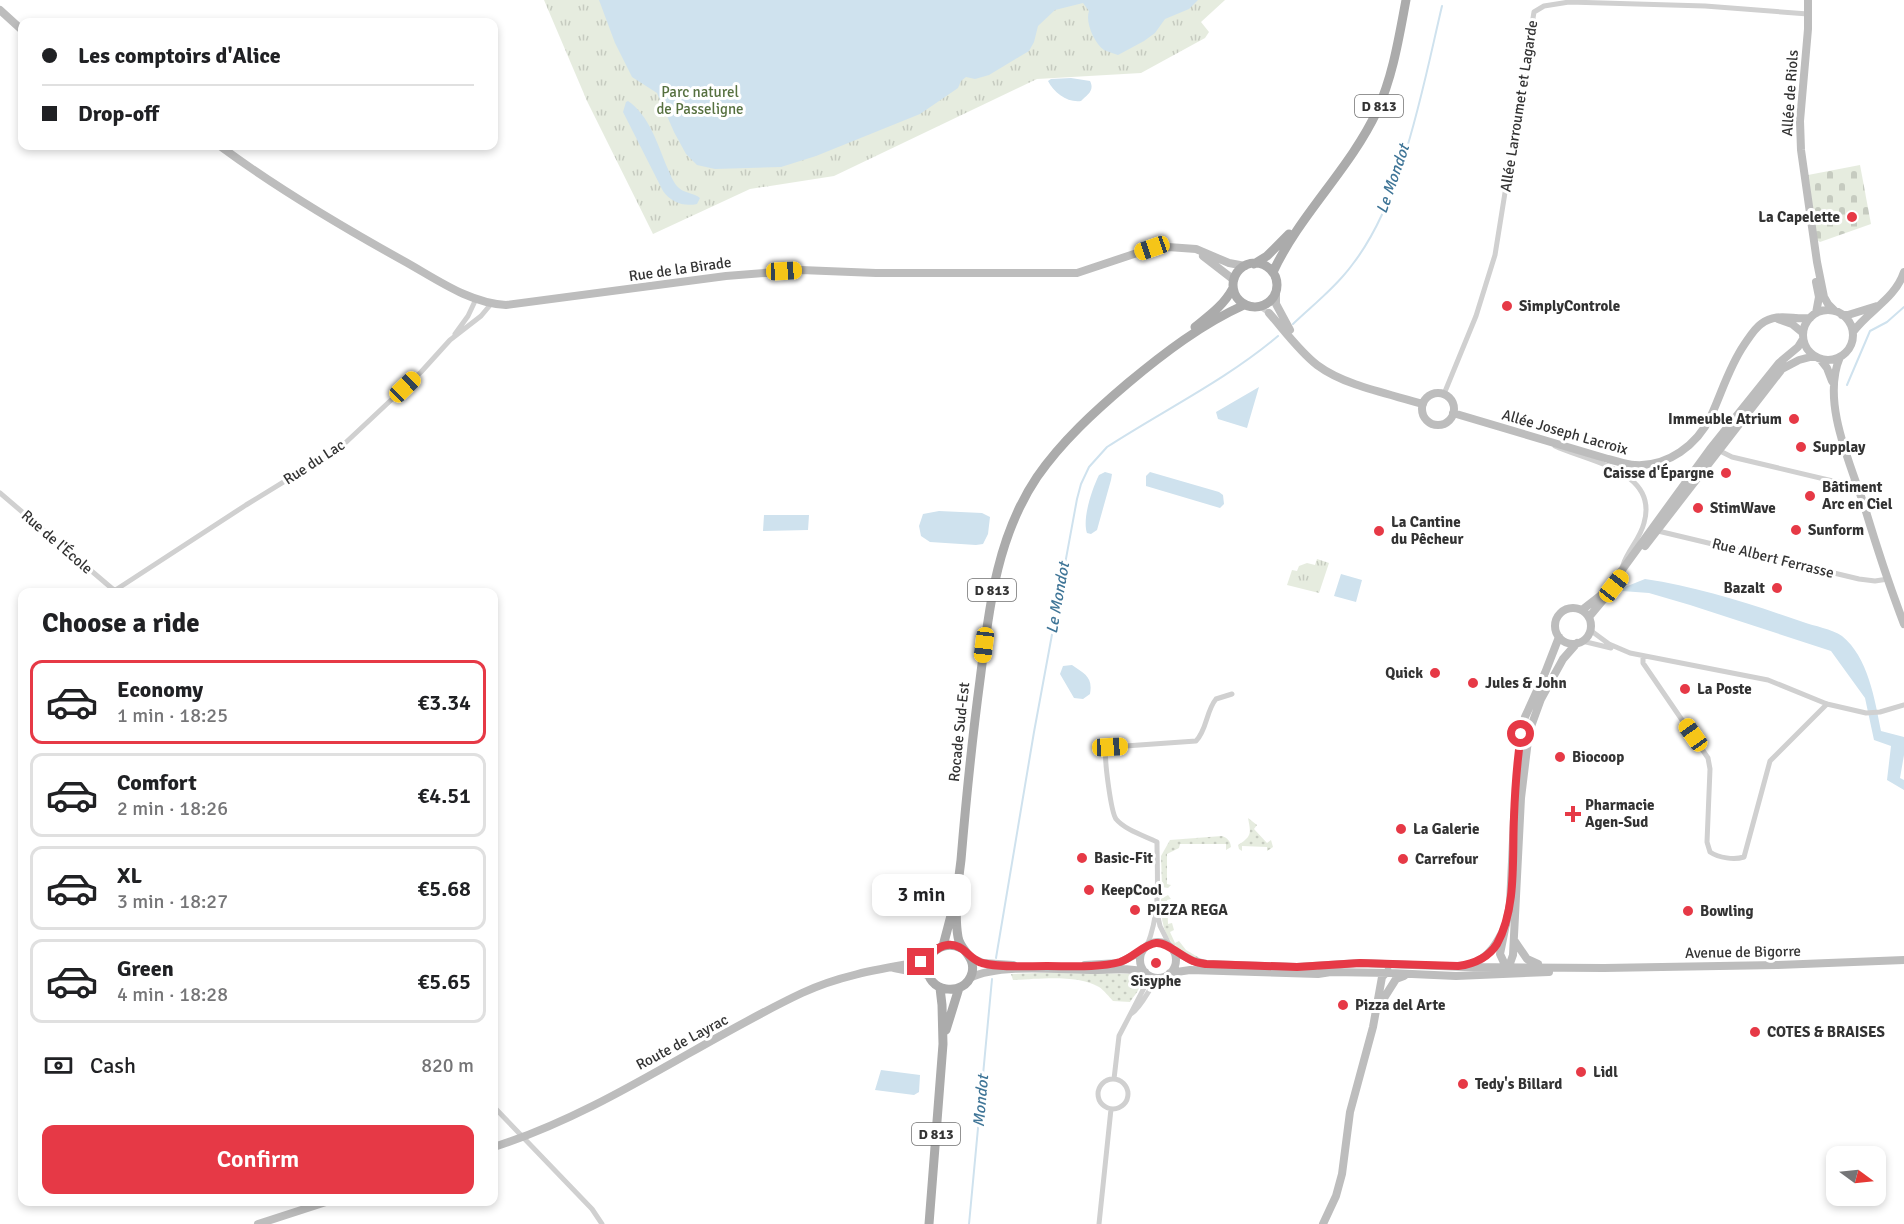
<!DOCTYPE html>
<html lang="en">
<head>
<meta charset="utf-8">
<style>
  :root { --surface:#fff; --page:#f2f2f2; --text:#202124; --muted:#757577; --line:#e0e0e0; --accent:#e63946 }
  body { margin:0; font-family:Signika,sans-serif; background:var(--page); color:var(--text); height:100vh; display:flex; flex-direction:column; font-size:22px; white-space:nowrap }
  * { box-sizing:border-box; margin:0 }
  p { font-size:20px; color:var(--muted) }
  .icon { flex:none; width:33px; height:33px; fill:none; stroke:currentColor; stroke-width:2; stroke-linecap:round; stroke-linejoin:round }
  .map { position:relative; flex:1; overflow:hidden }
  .side { position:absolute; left:18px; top:588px; width:480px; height:618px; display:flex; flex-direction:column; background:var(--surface); border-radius:12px; box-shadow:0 3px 9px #0003 }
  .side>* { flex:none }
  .guide { position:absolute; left:18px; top:18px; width:480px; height:132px; border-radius:12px; box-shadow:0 3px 9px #0003; display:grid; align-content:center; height:132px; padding:0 24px; background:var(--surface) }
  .needle { width:39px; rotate:105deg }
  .buttons { position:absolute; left:1826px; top:1146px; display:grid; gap:12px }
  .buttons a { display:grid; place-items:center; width:60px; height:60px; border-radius:12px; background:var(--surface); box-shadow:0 3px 9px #0003; font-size:30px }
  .end { position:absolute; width:27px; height:27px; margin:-14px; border:8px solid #e63946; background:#fff; box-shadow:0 0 0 3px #fff }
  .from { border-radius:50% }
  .bubble { position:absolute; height:42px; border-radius:12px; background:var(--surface); box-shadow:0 3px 9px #0003; font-size:20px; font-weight:600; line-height:42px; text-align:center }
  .car { position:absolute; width:18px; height:36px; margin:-18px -9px; border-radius:8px; box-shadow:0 0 4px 2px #0007; background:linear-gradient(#f5c518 24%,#345 0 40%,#f5c518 0 76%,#345 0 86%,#f5c518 0) }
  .guide b { display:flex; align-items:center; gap:21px; height:57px; font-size:22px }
  .guide b+b { border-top:2px solid var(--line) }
  .guide i { width:15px; height:15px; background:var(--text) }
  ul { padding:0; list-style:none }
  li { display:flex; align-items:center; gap:18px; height:84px; margin:0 12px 9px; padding:0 12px; border:3px solid var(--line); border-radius:12px }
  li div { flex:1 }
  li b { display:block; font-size:22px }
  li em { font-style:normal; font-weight:600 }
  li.current { border-color:var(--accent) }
  li>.icon { width:54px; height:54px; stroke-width:1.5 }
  h2 { padding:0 24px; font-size:27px; line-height:72px }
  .pay { display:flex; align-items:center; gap:15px; height:66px; padding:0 24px; font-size:22px }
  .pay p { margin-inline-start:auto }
  .button { display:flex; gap:12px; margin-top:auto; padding:12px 24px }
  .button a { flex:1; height:69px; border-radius:12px; background:var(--accent); color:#fff; font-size:24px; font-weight:600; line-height:69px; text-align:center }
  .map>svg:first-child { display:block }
</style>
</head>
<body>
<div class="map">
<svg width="1904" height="1224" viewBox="0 0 1904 1224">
  <defs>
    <pattern id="grass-dots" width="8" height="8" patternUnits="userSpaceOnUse" patternTransform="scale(1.5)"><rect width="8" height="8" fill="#e6ecdf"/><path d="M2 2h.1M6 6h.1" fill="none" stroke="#c6cbc0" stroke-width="1.8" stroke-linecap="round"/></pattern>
    <pattern id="cemetery-stones" width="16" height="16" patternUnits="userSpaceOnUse" patternTransform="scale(1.5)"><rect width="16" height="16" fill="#e6ecdf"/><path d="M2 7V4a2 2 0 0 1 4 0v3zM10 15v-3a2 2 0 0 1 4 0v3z" fill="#c6cbc0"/></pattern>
    <pattern id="park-tufts" width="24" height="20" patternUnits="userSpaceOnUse" patternTransform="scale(1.5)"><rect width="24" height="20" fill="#e6ecdf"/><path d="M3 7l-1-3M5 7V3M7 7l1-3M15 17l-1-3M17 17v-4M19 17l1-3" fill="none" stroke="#c6cbc0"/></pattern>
  </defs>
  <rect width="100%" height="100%" fill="#fff"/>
  <path fill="url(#grass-dots)" d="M1248,818l9,7 -3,4 13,14 4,-3 2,7 -6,4v-4l-25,-1v5l-3,-2 -1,-4c14,-9 13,-12 10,-27z
    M1222,836c5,2 8,4 9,11l-5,3v-6h-46l-1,4 -12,6v30l4,1 -3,3 -6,-1 -1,-31 9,-16z
    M1168,895l3,4 -4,1 1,24 4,-1 2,7 -4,2 5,11 4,-2 7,9 17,10v1c-34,-13 -42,-25 -42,-62z
    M1067,972l70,2c9,10 -1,19 -7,28l-17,-1c-4,-4 -9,-11 -14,-14 -21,-13 -62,-8 -86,-7l-2,-6z"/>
  <path fill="url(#cemetery-stones)" d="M1860,165l11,59 -51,18 -3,-2 -9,-65z"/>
  <path fill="url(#park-tufts)" d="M544,0h681l-24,22 8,10 -4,6 -64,35 -104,6 -203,97 -84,13 -97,45 -66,-133z
    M1317,559l12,4 -10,30 -32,-8 5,-15 5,1 2,-5 8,-3 8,2z"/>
  <path fill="#cfe2ee" d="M599,0h599l-9,9 -24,10 -10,14 -11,8 -26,14c-5,-2 -10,-3 -14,-5 -10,-7 -19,-28 -15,-39l-6,-8 -28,7 -17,16 -4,16 -5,9 -40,24 -14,4 -9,-2 -5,4 -3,7 -38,26 -104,42 -35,11 -66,2 -18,-4 -11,-11 -12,-22 -17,-39 -25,-16 -17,-34z
    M1071,78l19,3c5,10 -3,14 -9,20 -13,2 -27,-8 -33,-20l3,-2z
    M628,101c21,14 30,44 39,66 3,6 6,16 12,21 5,5 15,5 21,10l-3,6c-14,3 -26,-2 -34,-13l-40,-79 3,-10z
    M1259,387l-12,41 -29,-9 -2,-7z
    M1105,472l7,2 -1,6 -14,50 -6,4 -4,-1c-5,-14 5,-44 12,-58z
    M1150,472l69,20 4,3 1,9 -4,4 -74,-22v-10z
    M939,511l43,2 8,4 -2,17 -5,10 -7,1 -46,-3 -9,-6 -2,-10 4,-12z
    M764,515h45l-1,15 -45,1z
    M1341,574l21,6 -6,22 -22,-6z
    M1645,579c54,8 106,25 158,43 11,4 29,7 39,14 26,21 33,64 39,95l23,6v18l-4,23 4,2v10l-17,-10 4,-34 -17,-6 -9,-42 -34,-47 -141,-46 -41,-12 -27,-2 3,-4z
    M1072,665c13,9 21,12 18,29l-7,5 -9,-1 -14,-24 3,-8z
    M881,1070l39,5 -1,17 -5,3 -39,-5z"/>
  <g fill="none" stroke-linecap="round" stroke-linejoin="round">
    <path stroke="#cfe2ee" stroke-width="2" d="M1293,324c20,-19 43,-37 59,-59 51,-65 71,-179 90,-259
      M1847,385l23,-54 17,-9 17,-15
      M996,958l38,-226 43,-233 4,-15 8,-17 18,-20c57,-37 119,-67 171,-111
      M969,1224l23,-245"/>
    <path stroke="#d0d0d0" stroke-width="5" d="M1260,307l9,6
      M455,334l13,-18 8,-17
      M1444,394l32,-78 19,-61 39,-243 10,-6 25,-4 136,4 103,8
      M1555,446c34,16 104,25 89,77 -4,16 -16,27 -21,42
      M1718,450l14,7 105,25 12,1 7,-2
      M0,493l115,98
      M1658,531l201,48 16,2 13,-2
      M114,591l132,-86 96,-59 79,-74 29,-32 31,-24 10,-12
      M1590,630l19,14 21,9 138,27 59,24 39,9 14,-1 24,-7
      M1582,641l29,7
      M1643,656v7l65,95 2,11 -3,73 3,10c9,6 24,8 34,5l26,-96 57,-57
      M1158,917l2,9 11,22
      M1147,946c14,-36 10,-66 10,-104 -12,-6 -32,-12 -41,-23 -5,-7 -12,-60 -10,-69l5,-3 85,-6c11,-11 10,-30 20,-42l16,-5
      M1131,1014c11,-7 18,-26 27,-36
      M1114,1079l5,-43 25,-48 2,-15
      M1098 1094a15 15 0 1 1 30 0a15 15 0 1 1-30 0Z
      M494,1107l98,102 10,15
      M1099,1224l12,-115"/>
    <path stroke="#bdbdbd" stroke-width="8" d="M1808,0v29l-8,92 1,29 16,112 7,35 4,7 7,7
      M0,10l22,20
      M220,146c58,43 119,79 182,114 33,18 66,43 104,45l220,-29 75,-6 75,3h201l75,-25 16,-1 28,2 33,14 16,3
      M1203,256l31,24
      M1276,294v10l14,26
      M1803 335a25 25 0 1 1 50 0a25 25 0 1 1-50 0Z
      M1269,313c15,17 30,38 48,52 28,21 73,29 106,39
      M1816,313l3,-16 -3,-15
      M1842,315h6l29,-9
      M1778,319l14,5 11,9
      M1853,332c16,-22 42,-33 51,-60
      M1840,357c-19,44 10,106 24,148 12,40 25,80 40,119
      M1820,359l7,9 5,13
      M1422 409a16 16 0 1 1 32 0a16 16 0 1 1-32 0Z
      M1453,413l155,46c9,2 18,6 27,6 33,2 62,-20 76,-49 11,-24 18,-49 33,-71 5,-7 10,-16 17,-21 16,-12 31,-4 49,-6
      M1645,546l137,-177 17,-9 15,-4
      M1555 626a18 18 0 1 1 36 0a18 18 0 1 1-36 0Z
      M1582,610l18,-14 22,-26 88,-121 69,-86 19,-16 5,-8
      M1589,617l20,-24
      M1514,940l13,19 11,5
      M1140 960a18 18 0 1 1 36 0a18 18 0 1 1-36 0Z
      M1173,950l20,11 13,3 91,3 63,-4 105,4 139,1 173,-3 127,-5
      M971,958l12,5 30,2
      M1470,964c19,-5 28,-23 36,-39
      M1085,965l34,-2 23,-12
      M1506,967l-6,-13 10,-50 4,-85 7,-85 4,-17 20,-44 14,-36
      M894,968l35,7
      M1508,969l5,-14 8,-157 8,-66 12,-33 22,-40 14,-16
      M1170,973l20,-3 128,4 13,-2 59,1 66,3 93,-4
      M970,978c29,-15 91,-8 125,-8 17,0 33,-3 50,2
      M1384,998l12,-19 8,-3
      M494,1147c110,-35 204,-105 308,-154 38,-18 78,-24 119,-31l9,-4
      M258,1224l68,-22
      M1323,1224l13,-28 6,-22 8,-62 23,-85 9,-50 6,-6"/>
    <path stroke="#ababab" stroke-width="9" d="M1233 285a22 22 0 1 1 44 0a22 22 0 1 1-44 0Z
      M1254,264l13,-8 22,-22
      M1273,272c27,-58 77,-103 104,-161 16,-35 22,-74 29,-111
      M1195,327c15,-12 29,-22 38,-39
      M943,946l10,-38
      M961,948c-14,-7 -31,0 -33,17 -4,27 37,34 44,8 4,-17 -12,-22 -14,-36 -4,-23 0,-54 3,-77 5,-60 11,-120 19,-180 9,-71 16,-142 57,-203 25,-36 58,-66 91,-94 36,-30 74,-59 116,-78
      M946,1030l13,-42
      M929,1224l14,-180 -1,-39 -2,-17"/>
  </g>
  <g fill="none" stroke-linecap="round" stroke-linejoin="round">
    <path stroke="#e63946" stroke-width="8" d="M921,962c9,-5 15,-16 26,-17 17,-2 21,14 35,18 20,5 44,3 65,3 23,0 51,2 73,-4 13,-4 24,-18 36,-19 11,-1 26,14 37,18 4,2 9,2 13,3l91,3 63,-4 98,3c16,-2 30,-8 39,-22 20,-36 15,-87 17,-127 1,-28 3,-55 7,-83"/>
  </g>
  <g fill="#e63946" stroke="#fff" stroke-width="2">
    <circle cx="1852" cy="217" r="6"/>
    <circle cx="1507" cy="306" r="6"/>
    <circle cx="1794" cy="419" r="6"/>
    <circle cx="1801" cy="447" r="6"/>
    <circle cx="1726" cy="473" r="6"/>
    <circle cx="1810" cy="496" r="6"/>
    <circle cx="1698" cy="508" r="6"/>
    <circle cx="1796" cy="530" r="6"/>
    <circle cx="1379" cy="531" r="6"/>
    <circle cx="1777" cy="588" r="6"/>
    <circle cx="1435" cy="673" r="6"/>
    <circle cx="1473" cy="683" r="6"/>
    <circle cx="1685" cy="689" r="6"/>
    <circle cx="1560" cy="757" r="6"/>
    <path d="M1570 805h6v6h6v6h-6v6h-6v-6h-6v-6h6z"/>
    <circle cx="1401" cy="829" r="6"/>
    <circle cx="1082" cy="858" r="6"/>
    <circle cx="1403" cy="859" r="6"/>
    <circle cx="1089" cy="890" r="6"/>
    <circle cx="1135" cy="910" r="6"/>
    <circle cx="1688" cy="911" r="6"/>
    <circle cx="1156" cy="963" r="6"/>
    <circle cx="1343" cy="1005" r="6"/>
    <circle cx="1755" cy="1032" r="6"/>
    <circle cx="1581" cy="1072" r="6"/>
    <circle cx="1463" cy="1084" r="6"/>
  </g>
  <g text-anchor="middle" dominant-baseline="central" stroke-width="6" stroke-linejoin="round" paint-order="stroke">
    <g fill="#fff" stroke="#707070" stroke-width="1.5">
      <rect x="1355" y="95" width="48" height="22" rx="4.5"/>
      <rect x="968" y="579" width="48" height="22" rx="4.5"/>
      <rect x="912" y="1123" width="48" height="22" rx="4.5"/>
    </g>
    <g font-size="14" font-weight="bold" fill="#333">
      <text x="1379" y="106">D 813</text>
      <text x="992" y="590">D 813</text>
      <text x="936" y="1134">D 813</text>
    </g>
    <g font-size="15" fill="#56703f" stroke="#fff">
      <text x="700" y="92">Parc naturel<tspan x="700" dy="17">de Passeligne</tspan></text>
    </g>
    <g font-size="15" fill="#333" stroke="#fff">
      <text transform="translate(1790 93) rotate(-86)">Allée de Riols</text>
      <text transform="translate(1519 106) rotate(-81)">Allée Larroumet et Lagarde</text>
      <text transform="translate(680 269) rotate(-8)">Rue de la Birade</text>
      <text transform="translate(1565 432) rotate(16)">Allée Joseph Lacroix</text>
      <text transform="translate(314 462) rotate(-33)">Rue du Lac</text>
      <text transform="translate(57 542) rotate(41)">Rue de l'École</text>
      <text transform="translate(1773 558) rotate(14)">Rue Albert Ferrasse</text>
      <text transform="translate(959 732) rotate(-84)">Rocade Sud-Est</text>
      <text transform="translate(1743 952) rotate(-1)">Avenue de Bigorre</text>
      <text transform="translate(682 1042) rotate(-28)">Route de Layrac</text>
    </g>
    <g font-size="15" font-weight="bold" fill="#333" stroke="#fff" text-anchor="start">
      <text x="1840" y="217" text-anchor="end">La Capelette</text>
      <text x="1519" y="306">SimplyControle</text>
      <text x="1782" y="419" text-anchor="end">Immeuble Atrium</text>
      <text x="1813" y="447">Supplay</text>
      <text x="1714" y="473" text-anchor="end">Caisse d'Épargne</text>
      <text x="1822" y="487">Bâtiment<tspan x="1822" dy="17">Arc en Ciel</tspan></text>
      <text x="1710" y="508">StimWave</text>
      <text x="1391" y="522">La Cantine<tspan x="1391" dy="17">du Pêcheur</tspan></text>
      <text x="1808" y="530">Sunform</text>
      <text x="1765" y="588" text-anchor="end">Bazalt</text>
      <text x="1423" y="673" text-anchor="end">Quick</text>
      <text x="1485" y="683">Jules &amp; John</text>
      <text x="1697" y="689">La Poste</text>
      <text x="1572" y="757">Biocoop</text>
      <text x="1585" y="805">Pharmacie<tspan x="1585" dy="17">Agen-Sud</tspan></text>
      <text x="1413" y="829">La Galerie</text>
      <text x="1094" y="858">Basic-Fit</text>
      <text x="1415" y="859">Carrefour</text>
      <text x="1101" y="890">KeepCool</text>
      <text x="1147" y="910">PIZZA REGA</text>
      <text x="1700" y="911">Bowling</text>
      <text x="1156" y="981" text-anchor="middle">Sisyphe</text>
      <text x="1355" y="1005">Pizza del Arte</text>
      <text x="1767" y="1032">COTES &amp; BRAISES</text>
      <text x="1593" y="1072">Lidl</text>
      <text x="1475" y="1084">Tedy's Billard</text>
    </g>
    <g font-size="16" font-style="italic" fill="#3f7597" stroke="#fff">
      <text transform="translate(1393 179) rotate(-71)">Le Mondot</text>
      <text transform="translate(1058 598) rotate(-80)">Le Mondot</text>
      <text transform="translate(981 1101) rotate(-85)">Mondot</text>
    </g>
  </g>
</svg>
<div class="buttons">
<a><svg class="needle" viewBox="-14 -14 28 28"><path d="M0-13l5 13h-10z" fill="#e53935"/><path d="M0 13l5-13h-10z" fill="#757577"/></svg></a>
</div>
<i class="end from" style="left:1521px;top:734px"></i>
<i class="end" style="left:921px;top:962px"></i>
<div class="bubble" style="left:872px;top:874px;width:99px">3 min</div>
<i class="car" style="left:1152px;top:248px;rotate:251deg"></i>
<i class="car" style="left:784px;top:271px;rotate:87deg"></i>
<i class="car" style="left:405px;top:387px;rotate:46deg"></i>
<i class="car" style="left:1614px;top:586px;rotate:38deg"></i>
<i class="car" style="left:984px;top:645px;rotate:187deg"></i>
<i class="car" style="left:1693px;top:735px;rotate:325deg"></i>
<i class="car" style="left:1110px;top:747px;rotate:87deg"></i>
<div class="guide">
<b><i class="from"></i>Les comptoirs d'Alice</b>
<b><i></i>Drop-off</b>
</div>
<section class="side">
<h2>Choose a ride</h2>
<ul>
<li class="current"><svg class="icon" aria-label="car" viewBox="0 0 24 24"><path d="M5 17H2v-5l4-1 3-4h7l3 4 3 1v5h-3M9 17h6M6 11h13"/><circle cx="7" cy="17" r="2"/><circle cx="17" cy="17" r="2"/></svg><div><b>Economy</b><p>1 min · 18:25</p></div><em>€3.34</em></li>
<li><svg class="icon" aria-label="car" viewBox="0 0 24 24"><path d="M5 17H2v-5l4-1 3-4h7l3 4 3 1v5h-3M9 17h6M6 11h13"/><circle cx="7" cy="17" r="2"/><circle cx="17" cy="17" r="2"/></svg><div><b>Comfort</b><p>2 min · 18:26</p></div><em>€4.51</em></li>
<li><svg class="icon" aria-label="car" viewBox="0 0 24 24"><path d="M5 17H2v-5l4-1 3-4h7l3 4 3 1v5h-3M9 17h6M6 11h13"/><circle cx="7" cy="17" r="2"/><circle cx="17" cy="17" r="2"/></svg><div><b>XL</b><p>3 min · 18:27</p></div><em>€5.68</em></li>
<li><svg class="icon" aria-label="car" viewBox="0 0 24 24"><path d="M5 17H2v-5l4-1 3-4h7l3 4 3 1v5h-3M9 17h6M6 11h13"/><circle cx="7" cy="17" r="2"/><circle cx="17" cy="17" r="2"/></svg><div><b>Green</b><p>4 min · 18:28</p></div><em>€5.65</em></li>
</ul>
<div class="pay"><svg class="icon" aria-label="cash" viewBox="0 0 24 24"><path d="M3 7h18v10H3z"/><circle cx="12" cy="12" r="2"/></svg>Cash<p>820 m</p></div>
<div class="button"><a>Confirm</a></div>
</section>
</div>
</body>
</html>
